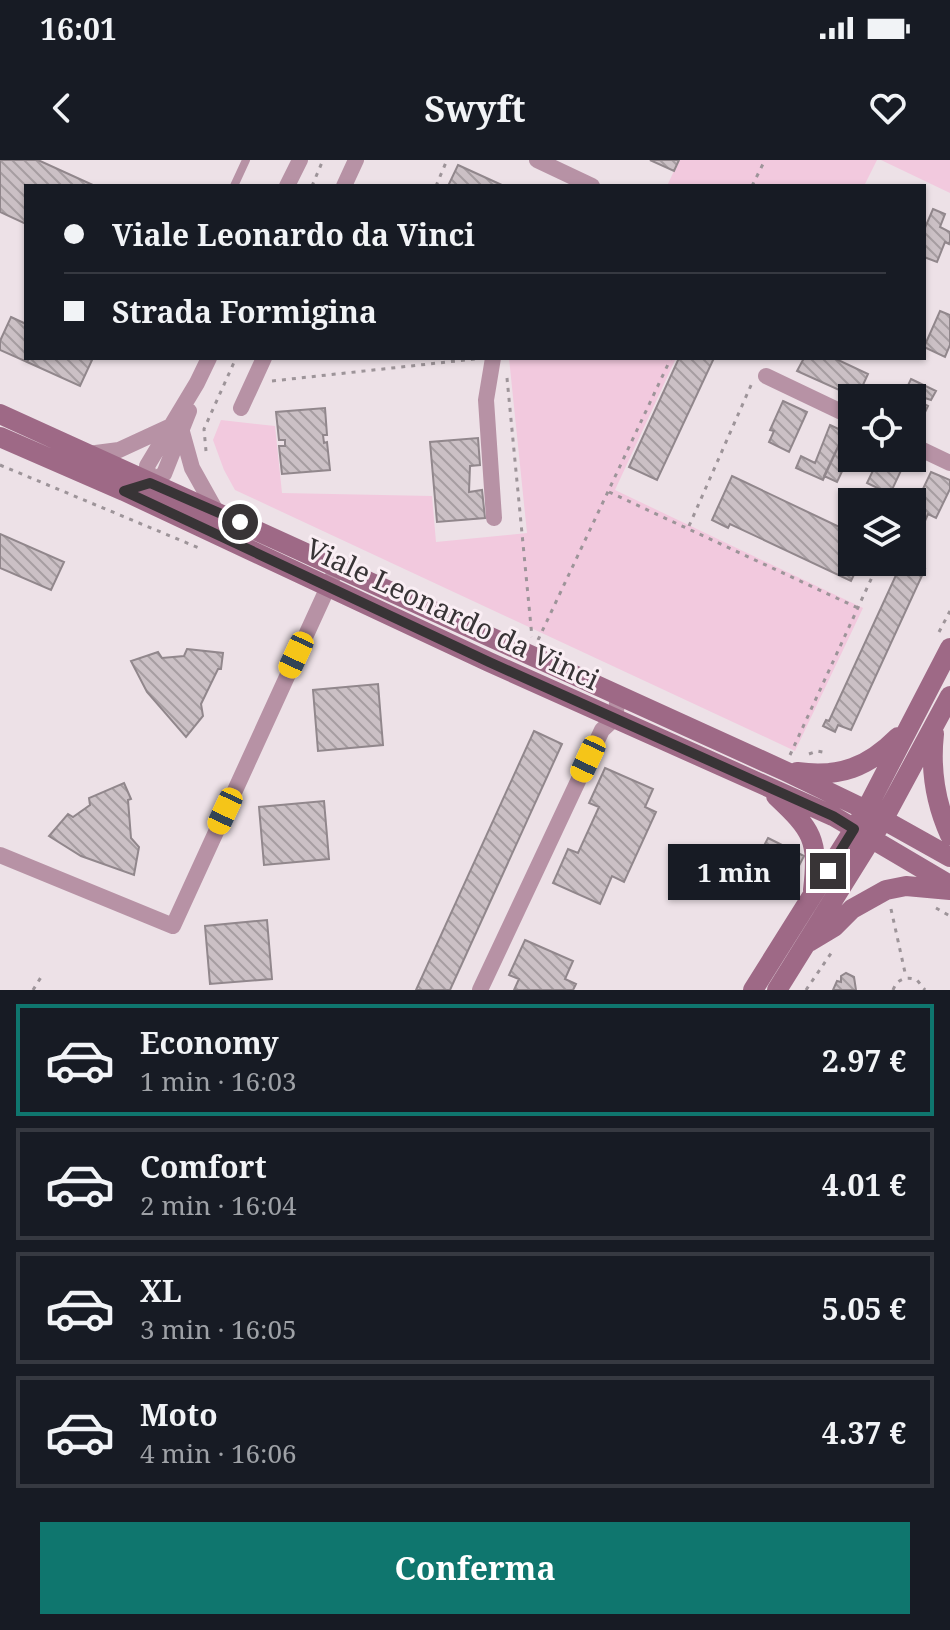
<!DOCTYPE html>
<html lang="it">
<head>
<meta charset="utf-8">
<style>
  :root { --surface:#171b24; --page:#242831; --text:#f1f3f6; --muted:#9ea1a6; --line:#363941; --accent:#0f766e }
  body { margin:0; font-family:"Noto Serif",serif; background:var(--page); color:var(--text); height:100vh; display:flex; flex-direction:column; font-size:30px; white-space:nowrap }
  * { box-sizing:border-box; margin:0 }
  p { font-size:26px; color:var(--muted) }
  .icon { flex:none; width:44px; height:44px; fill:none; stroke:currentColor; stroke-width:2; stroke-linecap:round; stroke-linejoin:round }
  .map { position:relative; height:830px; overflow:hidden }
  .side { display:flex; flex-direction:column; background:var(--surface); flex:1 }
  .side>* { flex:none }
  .banner { position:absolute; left:24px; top:24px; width:902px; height:176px; border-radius:0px; box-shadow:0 2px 6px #0004; display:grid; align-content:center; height:176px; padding:0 40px; background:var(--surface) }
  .buttons { position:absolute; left:838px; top:224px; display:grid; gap:16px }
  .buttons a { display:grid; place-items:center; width:88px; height:88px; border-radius:0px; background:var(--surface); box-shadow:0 2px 6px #0004; font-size:40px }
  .end { position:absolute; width:36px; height:36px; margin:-18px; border:10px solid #383436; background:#fff; box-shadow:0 0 0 4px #fff }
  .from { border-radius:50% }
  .bubble { position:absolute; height:56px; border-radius:0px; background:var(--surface); box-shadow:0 2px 6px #0004; font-size:26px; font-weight:700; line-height:56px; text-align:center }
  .car { position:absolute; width:24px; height:48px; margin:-24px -12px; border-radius:10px; box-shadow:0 0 6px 2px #0007; background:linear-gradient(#f5c518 24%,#345 0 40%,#f5c518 0 76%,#345 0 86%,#f5c518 0) }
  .banner b { display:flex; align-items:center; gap:28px; height:76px; font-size:30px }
  .banner b+b { border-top:2px solid var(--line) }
  .banner i { width:20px; height:20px; background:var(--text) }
  ul { padding:14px 0 0; list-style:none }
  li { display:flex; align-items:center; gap:24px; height:112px; margin:0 16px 12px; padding:0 24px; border:4px solid var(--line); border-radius:0px }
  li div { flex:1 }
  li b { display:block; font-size:30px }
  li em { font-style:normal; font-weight:700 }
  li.selected { border-color:var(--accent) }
  li>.icon { width:72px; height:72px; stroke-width:1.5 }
  .button { display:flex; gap:16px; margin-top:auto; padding:16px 40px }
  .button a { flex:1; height:92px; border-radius:0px; background:var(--accent); color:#fff; font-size:32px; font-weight:700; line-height:92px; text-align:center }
  .status { display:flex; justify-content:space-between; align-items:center; height:56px; padding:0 40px; background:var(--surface); direction:ltr }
  .status svg { height:22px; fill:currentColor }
  header { display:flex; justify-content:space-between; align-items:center; height:104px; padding:0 40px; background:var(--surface); font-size:36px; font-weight:700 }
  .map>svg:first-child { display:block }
</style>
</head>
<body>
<div class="status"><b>16:01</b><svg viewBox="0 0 49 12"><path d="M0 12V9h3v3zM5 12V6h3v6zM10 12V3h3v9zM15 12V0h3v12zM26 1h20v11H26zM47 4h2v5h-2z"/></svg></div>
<header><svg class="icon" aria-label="back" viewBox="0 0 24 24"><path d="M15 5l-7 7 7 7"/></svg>Swyft<svg class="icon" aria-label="heart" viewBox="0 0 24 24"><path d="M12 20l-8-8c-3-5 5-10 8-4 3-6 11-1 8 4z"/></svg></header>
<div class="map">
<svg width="950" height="830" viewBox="0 0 950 830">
  <defs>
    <pattern id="building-back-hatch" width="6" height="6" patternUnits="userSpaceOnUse" patternTransform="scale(2)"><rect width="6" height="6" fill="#cbc0c5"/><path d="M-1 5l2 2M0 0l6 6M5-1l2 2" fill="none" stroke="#a69da1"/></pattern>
  </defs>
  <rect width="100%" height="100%" fill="#ede1e7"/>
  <path fill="#f2c9de" d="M679,0h198l-13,26h-197z
    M881,0h69v33z
    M509,198h167l-61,132 248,118 -68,143 -560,-261 -11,-20 -11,-30 8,-20 54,6 7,67 150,3 4,46 91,-9z"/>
  <path fill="url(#building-back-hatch)" stroke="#91878c" stroke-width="2" d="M0,0h38l57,26h-69v38l-26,-12z
    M650,0h29l-5,11z
    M458,5l46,21h-56z
    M933,49l12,5 -5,13 10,5v9l-1,3 -4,-2 -8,20 -13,-5v-27z
    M940,151l10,4v30l-5,12 -21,-10z
    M11,157l15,7v34h3l-2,4 -27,-12v-9z
    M29,198h58l5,2 -12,26 -53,-24z
    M679,198h35l-57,122 -28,-13z
    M804,198h30l34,16 -11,24 -60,-27z
    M911,219l25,12 -5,9 -12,-4 -2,4 11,6 -11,23 -5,-3v-28h-10z
    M783,241l24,11 -18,40 -20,-10 5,-11 -4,-1z
    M325,248l2,27h-4l1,8 3,-1 3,28 -48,4 -3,-28h6v-6h-6l-3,-28z
    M830,265l15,7 -22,48 -27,-12 5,-12 14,7z
    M845,272l7,3v21l-5,10 -2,-1 -8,17 -13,-6z
    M478,278l2,27 -10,1 -1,26 13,-2 3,28 -48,4 -7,-80z
    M879,298l27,2 -16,34 -23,-11z
    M931,312l19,8v9l-14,29 -8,-4 -3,7 -13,-6v-3z
    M732,316l120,57v29h8l-9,19 -121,-57 -2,4 -16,-8z
    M0,374l64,28 -13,28 -51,-22z
    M912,395l4,2 -3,6 12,6 -74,161 -13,-5 -3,7 -12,-6 3,-6 3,1 73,-159h10z
    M187,489l36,4 -2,16h-3l-17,35 2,12 -17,21 -39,-45 -16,-31 27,-9 4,6 22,-2z
    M378,524l5,61 -65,6 -5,-61z
    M534,571l28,13 -112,246h-34z
    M605,608l48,21 -8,18 11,5 -32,70 -12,-6 -12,28 -47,-21 15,-34 10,4 21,-46 -10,-4z
    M124,623l7,16 -3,1 3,38 8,9 -5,28 -53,-19 -32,-20 19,-22 5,3 17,-12 -1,-7z
    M324,641l5,58 -65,6 -5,-58z
    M768,678l36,18 -20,39 -36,-19z
    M267,760l5,59 -62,5 -5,-58z
    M525,780l48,21 -8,18 11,5 -3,6h-59l5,-11 -10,-4z
    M846,813l8,4 2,13h-23l4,-9 4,1v-6z"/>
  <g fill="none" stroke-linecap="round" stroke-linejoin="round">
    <path stroke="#9d9499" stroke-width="3" stroke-dasharray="4 6" stroke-linecap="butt" d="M312,26l11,-26
      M436,26l11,-26
      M752,26l13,-26
      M507,218l25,259
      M272,221l203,-22
      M206,291l-2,-22 32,-71
      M0,305l199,83
      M609,332l249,116
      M689,366l63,-143
      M939,472l11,-21
      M538,480l133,-282
      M809,594l8,-3 11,2
      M790,595l89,-193
      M936,748l14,8
      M891,749l15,68
      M33,830l10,-16
      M806,830l28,-41
      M893,830c4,-11 13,-14 24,-10l8,10"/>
    <path stroke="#b792a5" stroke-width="8" d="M234,26l12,-26"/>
    <path stroke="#b792a5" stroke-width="16" d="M537,0l55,26
      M287,26l13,-26
      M344,26l12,-26
      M493,198l-7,42 8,118
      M766,216l86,41
      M241,248l23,-50
      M182,272l10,36 24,43
      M912,285l38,18
      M88,294l31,-4 52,-24
      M150,323l-3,-17 50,-83 12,-25
      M142,326l22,-12 25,-63
      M0,695l173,71 160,-350
      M480,830l122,-260 13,-12 3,-22"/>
    <path stroke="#9e6986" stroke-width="20" d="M0,254l785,357 81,39 84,47
      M0,277l124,54 365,171 344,154 117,69
      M934,574c-4,36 1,68 16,101
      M797,612c43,6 71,-5 101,-35
      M776,636c36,34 43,43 37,94
      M809,782l25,-15 18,-18 34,-19 20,-4 44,4
      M753,830l113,-180 84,-162
      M777,830l106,-170 67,-124"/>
  </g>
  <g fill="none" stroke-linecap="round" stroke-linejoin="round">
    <path stroke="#383436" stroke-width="10" d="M240,362l-90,-39 -26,8 365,171 344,154 21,13 -26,42"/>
  </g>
  <g text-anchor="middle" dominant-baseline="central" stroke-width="6" stroke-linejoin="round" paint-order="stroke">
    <g font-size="28" fill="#383436" stroke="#faeef4">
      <text transform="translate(453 453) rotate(25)">Viale Leonardo da Vinci</text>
    </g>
  </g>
</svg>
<div class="buttons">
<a><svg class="icon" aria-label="locate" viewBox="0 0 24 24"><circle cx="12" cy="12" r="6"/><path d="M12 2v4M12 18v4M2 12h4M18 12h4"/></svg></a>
<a><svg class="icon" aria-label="layers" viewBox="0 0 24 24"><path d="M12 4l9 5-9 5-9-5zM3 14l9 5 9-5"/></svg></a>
</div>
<i class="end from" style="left:240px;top:362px"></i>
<i class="end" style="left:828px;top:711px"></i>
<div class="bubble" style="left:668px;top:684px;width:132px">1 min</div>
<i class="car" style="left:296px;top:495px;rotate:205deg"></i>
<i class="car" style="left:588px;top:599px;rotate:205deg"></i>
<i class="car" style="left:225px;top:651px;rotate:205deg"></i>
<div class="banner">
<b><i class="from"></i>Viale Leonardo da Vinci</b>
<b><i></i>Strada Formigina</b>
</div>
</div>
<section class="side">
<ul>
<li class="selected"><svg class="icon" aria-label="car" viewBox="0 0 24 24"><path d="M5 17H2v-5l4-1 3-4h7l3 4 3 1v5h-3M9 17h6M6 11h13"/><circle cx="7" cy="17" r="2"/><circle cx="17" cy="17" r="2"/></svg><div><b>Economy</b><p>1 min · 16:03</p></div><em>2.97 €</em></li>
<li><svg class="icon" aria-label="car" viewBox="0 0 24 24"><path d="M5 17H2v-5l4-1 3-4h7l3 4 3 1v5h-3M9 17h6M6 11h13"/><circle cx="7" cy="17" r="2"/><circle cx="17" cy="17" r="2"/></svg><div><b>Comfort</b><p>2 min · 16:04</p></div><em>4.01 €</em></li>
<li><svg class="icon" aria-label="car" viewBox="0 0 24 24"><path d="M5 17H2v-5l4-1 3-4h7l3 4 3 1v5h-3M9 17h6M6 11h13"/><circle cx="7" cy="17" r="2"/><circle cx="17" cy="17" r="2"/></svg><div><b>XL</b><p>3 min · 16:05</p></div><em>5.05 €</em></li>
<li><svg class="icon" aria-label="car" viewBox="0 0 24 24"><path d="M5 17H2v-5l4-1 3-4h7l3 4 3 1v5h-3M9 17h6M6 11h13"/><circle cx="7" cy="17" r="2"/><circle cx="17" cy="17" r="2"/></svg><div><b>Moto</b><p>4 min · 16:06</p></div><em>4.37 €</em></li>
</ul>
<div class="button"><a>Conferma</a></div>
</section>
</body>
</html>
